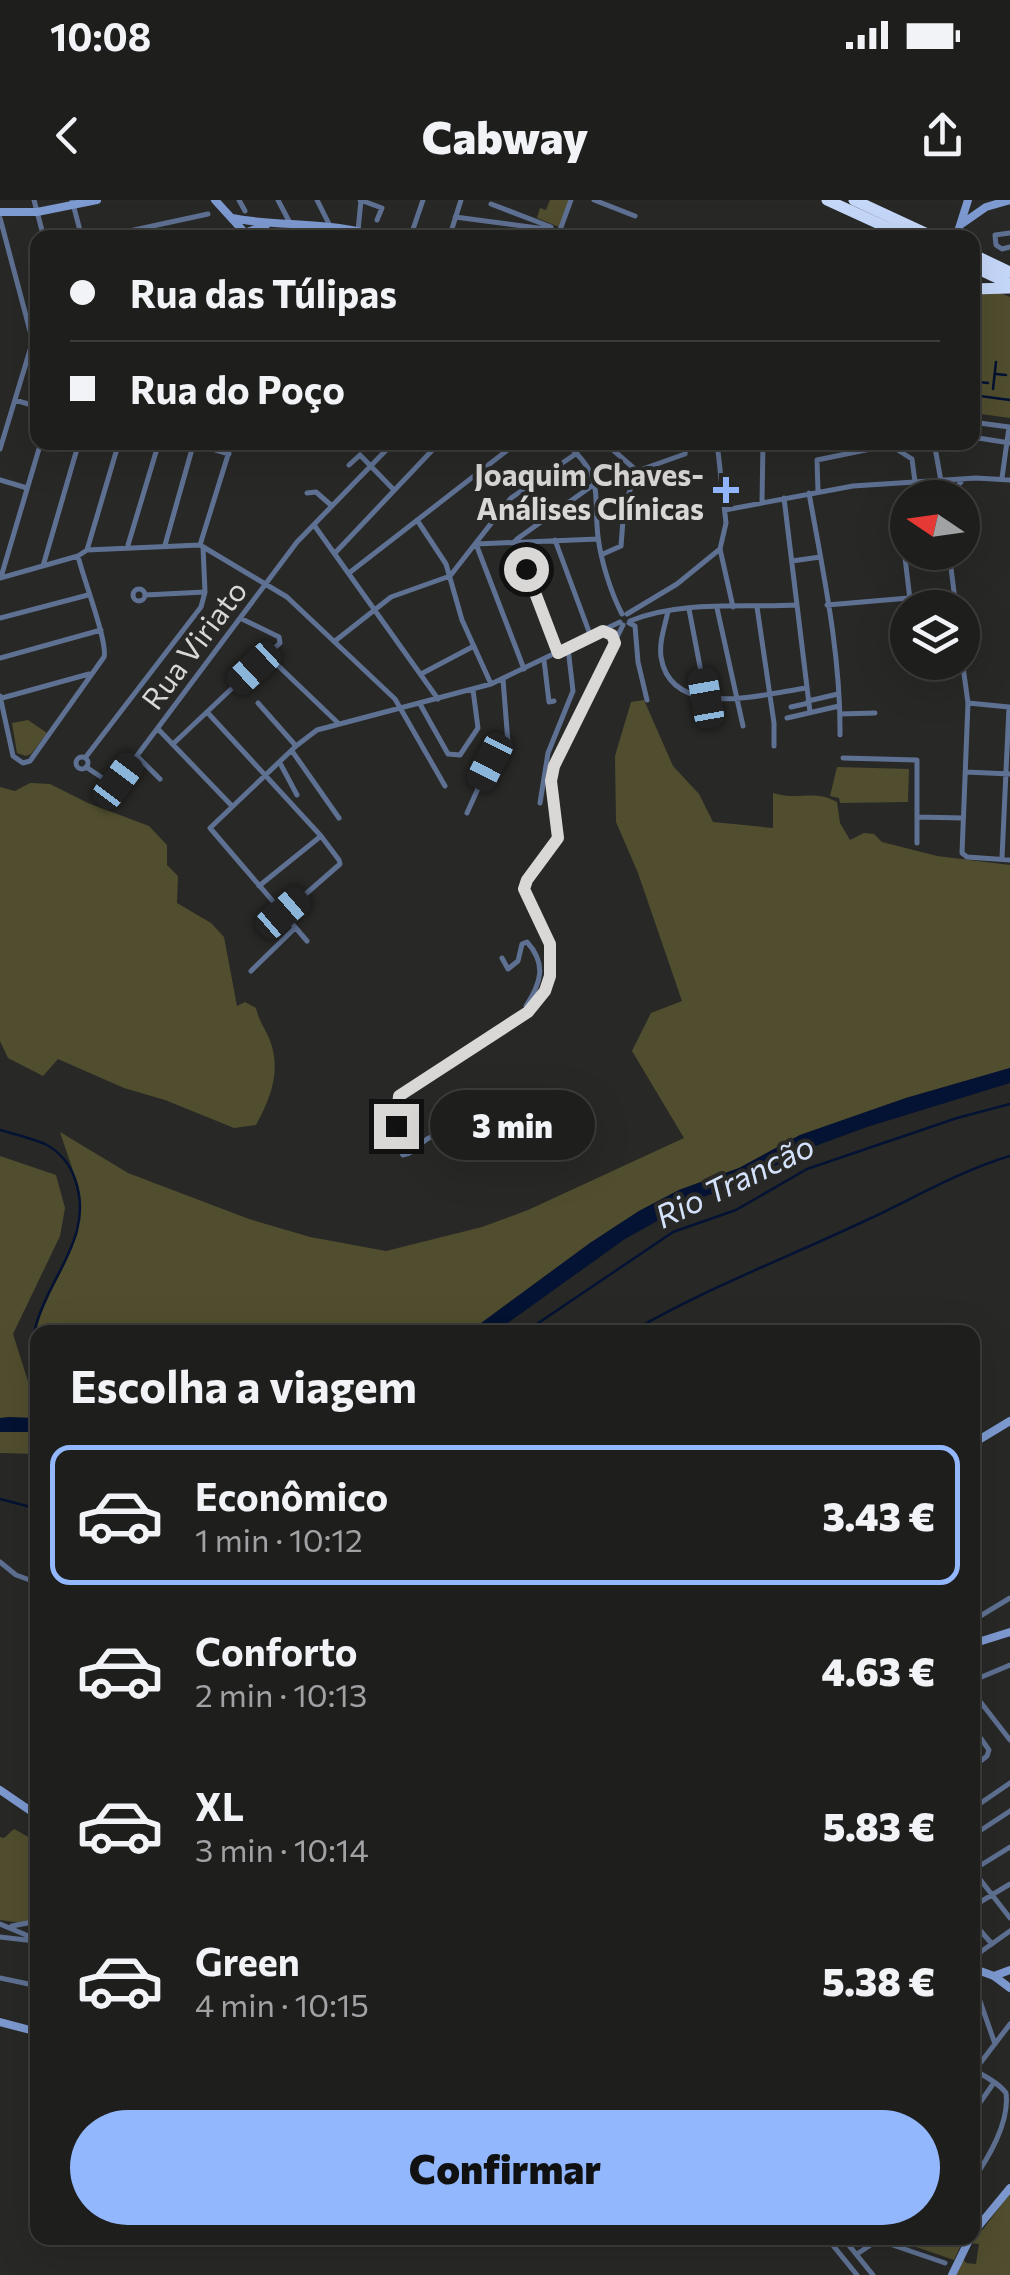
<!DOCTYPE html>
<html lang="pt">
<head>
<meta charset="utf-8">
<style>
  :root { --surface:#1e1e1c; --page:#262725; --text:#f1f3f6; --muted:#a1a2a3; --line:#3c3c3b; --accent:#92b7fd }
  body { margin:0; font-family:Commissioner,sans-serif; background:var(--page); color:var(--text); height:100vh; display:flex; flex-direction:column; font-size:38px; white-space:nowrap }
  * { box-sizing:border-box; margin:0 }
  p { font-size:32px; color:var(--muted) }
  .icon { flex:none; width:55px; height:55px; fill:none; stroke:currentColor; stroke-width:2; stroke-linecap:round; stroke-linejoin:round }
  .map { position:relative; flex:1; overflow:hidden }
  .details { position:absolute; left:30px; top:1125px; width:950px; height:920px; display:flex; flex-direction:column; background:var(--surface); border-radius:20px; box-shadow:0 10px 40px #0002,0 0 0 2px var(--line) }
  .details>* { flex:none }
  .hud { position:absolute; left:30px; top:30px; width:950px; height:220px; border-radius:20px; box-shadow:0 10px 40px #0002,0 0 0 2px var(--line); display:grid; align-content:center; height:220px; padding:0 40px; background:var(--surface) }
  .needle { width:65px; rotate:283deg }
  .controls { position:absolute; left:890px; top:280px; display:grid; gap:20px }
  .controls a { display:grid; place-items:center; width:90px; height:90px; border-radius:50%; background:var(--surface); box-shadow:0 10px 40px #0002,0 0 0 2px var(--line); font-size:50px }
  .end { position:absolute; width:45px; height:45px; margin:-22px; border:12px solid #d9d8d7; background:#111; box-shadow:0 0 0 5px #111 }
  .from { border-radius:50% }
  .bubble { position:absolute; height:70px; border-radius:35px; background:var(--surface); box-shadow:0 10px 40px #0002,0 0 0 2px var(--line); font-size:32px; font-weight:800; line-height:70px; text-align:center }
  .car { position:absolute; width:30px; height:60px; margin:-30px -15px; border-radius:12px; box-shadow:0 0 8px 2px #0007; background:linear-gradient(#222 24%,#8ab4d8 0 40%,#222 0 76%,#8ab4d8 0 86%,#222 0) }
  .hud b { display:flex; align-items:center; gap:35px; height:95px; font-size:38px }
  .hud b+b { border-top:2px solid var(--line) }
  .hud i { width:25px; height:25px; background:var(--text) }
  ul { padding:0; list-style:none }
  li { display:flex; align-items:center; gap:30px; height:140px; margin:0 20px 15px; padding:0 20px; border:5px solid transparent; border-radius:20px }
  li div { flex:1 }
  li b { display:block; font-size:38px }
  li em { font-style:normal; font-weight:800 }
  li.selected { border-color:var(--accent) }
  li>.icon { width:90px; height:90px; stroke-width:1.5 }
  h2 { padding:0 40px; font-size:45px; line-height:120px }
  .primary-button { display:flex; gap:20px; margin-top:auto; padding:20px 40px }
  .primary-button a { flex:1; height:115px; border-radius:60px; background:var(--accent); color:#111; font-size:40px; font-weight:800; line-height:115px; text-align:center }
  .status { display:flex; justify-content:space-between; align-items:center; height:70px; padding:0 50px; background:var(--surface); direction:ltr }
  .status svg { height:28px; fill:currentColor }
  header { display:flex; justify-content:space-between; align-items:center; height:130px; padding:0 40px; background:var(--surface); font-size:45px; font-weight:800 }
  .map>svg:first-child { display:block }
</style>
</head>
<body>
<div class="status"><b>10:08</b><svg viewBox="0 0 49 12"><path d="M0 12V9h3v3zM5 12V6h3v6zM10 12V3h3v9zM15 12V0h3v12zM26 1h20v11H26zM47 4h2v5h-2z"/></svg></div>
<header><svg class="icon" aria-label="back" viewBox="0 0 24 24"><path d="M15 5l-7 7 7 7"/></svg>Cabway<svg class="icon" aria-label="share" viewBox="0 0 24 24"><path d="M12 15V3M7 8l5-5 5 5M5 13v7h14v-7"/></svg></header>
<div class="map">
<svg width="1010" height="2075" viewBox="0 0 1010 2075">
  <rect width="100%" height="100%" fill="#282826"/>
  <path fill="#514e2f" d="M550,0h20l-11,27 -22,-9 3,-10 6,2z
    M995,91l15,6v121l-37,-5v-117z
    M644,500l29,66 26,28 14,28 60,6v-35c27,8 41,-4 64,9l3,21 10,17 14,-7 10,1 8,8 55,14 73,9v203l-104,30 -106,37 -61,33 -60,22 -40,21 -49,32 -121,89h-431l-1,31c-12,-51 34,-90 42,-140 5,-31 -10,-62 -19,-91l68,41 121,46 61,18 76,14 96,-24 46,-17 156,-72 -52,-87 19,-38 31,-12 -44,-128 -22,-51 -1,-66 16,-54z
    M28,520l19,13 -16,21 -5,2 -9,-3 -5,-30z
    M837,567l72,2 -1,33 -68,1 -1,-5 -9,-2z
    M30,583l20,1 38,19 61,23 18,19v20l11,11 -1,27 34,20 13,14 13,69 8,-4 11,6c3,13 8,19 13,30 13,31 2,60 -13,87l-22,3 -69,-28 -41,-12 -66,-29 -15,17 -35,-18 -8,-17v-254l15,4z
    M0,956l56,19 9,33 -5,28 -47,98 19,60 5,2v58l-37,-1z
    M14,1629l18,10 5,-10v89l-16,5 -21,-3v-83l4,1z
    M1010,1993v82h-54l6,-17 4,5 10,1 3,-20 -11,-1 16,-15z
    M890,2038h74l-10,22z"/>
  <path fill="#041233" d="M1010,868v15l-143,44 -68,25 -47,27 -57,21 -70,39 -130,93h-26l121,-89 49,-32 40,-21 60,-22 61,-33 106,-37z
    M8,1217l29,1v14h-37v-14z"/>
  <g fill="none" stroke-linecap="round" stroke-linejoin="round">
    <path stroke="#041233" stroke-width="2.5" d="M996,174l10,1
      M979,182l9,1
      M993,189l3,-27
      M972,195l38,5
      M0,930c14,4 31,8 45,14 14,7 25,20 30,35 20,57 -25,95 -39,146 -4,13 -2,26 2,39
      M525,1132l148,-100 63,-22 71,-41 150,-51 53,-14
      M631,1132c75,-44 158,-75 238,-113 47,-22 91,-48 141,-63
      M0,1299l38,10"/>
    <path stroke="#5f7193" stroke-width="5" d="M34,0l10,38
      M72,0l10,38
      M239,0l6,11
      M278,0l12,23
      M317,0l13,26
      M360,0l22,8 -5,12
      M594,0l41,16
      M491,4l60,23
      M455,17l105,14 18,7
      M0,18l34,128 -4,4 -30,99
      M560,30l11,-30
      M358,31l3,-31
      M1010,33l-15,2 1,10 6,4 8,-2
      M97,38l111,-24
      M410,38l13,-38
      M449,38l12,-38
      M15,200l23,7
      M972,222l37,5
      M972,237l38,6
      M189,242l40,12
      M564,242c41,34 29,50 34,95 3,24 13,56 24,77
      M604,242l33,29
      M717,242l9,81 -6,26 13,58
      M934,242l10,56
      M349,265l11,-10 34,35
      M1002,278l7,-51
      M0,280l27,8
      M924,282l12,6 5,9
      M818,291l-1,-31 73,-15 22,14 3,23
      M307,293l9,-1 16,14
      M809,293c14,79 32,162 31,242
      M784,298l26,214
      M946,298l15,-16
      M762,302l1,-60
      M725,310l128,-24 123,-8 34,2
      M417,320l29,44 16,56 29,64
      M901,324l10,84
      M314,325l124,174
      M517,339l79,-56
      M555,340l36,97
      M515,341l43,112
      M128,345l31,-103
      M165,345l29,-103
      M200,345l87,52 108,102 50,87
      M200,345l32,-103
      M87,350l32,-108
      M949,352l7,56
      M335,353l105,-111
      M603,354l18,-8 3,-39 13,-36 48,-17 2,-12
      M792,361l28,-4
      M43,366l36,-124
      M349,373l169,-131
      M1,377l40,-135
      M0,378l78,-22 9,-6 113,-5
      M133 395a6 6 0 1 1 12 0a6 6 0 1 1-12 0Z
      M145,395l60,-3
      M827,405l82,-7
      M757,407l17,116v23
      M717,408l26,118
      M689,409l17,89
      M668,411c-3,15 -9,30 -7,46 10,64 103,37 145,31
      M627,414l50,-30 43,-35
      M0,418l88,-23
      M630,421c50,-21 114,-13 167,-16
      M629,423l6,3 3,36 9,38
      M335,441l56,-44 59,-21 61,-78 66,-45
      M268,456l70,67
      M0,458l101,-28
      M962,459l6,44 -6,150 5,4 43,3
      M544,460l5,42 5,-1
      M918,462l1,6
      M524,469l-48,-125 122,-5
      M421,474l53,-28
      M0,496l13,60 10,7 7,-2 74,-104c4,-15 -21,-79 -26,-101
      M2,498l87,-24
      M808,501l30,-7
      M258,503l38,43
      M968,503l41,4 -7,151
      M420,504l28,50 12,1 18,-27 -5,-38
      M791,507l18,-4
      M207,512l114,124 18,24 1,4 -56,49
      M840,514l35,-1
      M787,518l52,-12
      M158,529l74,77
      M173,544l107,-101 -1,-6 -37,-18
      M292,551l47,67
      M137,556l23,23
      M76 563a6 6 0 1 1 12 0a6 6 0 1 1-12 0Z
      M85,558l116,-151 4,-15 -2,-45
      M843,558l74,2v83
      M280,563l17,32
      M86,567l21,14h11l179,-239 97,-100
      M966,572l44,2
      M540,603l8,-50 25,-62 -5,-43
      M467,613l23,-51 18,-19 -5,-64
      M917,617l46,1
      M259,686l62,-50
      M307,741l-97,-113 86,-82 21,-16 174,-46 129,-62
      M502,758l6,11 10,-8 4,-17 5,-2c20,22 14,41 -1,64l2,5
      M251,771l44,-43
      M441,933c-21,5 -25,21 -38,22 -8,-12 -13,-47 -3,-60 6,-7 19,-10 27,-15 11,-6 20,-17 31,-24 32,-21 82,-38 92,-80 10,-42 -20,-54 -25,-87l2,-9 31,-42 -7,-57 2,-14 70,-142
      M0,1362l16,13 22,8
      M972,1421l38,-23
      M972,1481l38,-16
      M972,1491l38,49
      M972,1526l17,24 -2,6 -15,12
      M972,1609l38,-26
      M972,1636l38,-25
      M972,1669l38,49
      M973,1670l37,-23
      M972,1707l38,-23
      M972,1721l20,23
      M0,1724l38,16
      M12,1726l26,-5
      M0,1737l35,4
      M972,1758l38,-27
      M0,1778l38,8
      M972,1778l23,66
      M972,1869c11,6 27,14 34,24 4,29 -18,66 -34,88
      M975,1870l35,-46
      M972,1914l21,-30
      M804,2038l4,4 6,-4
      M827,2038l30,37
      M843,2038l30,37
      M857,2054l18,-12h9l61,21"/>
    <path stroke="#7d9ad1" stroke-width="8" d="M215,0l30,33 21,-8
      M0,12h37l60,-12
      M232,18c42,9 110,3 148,20
      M963,23l23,-16 24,-7
      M956,38l12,-38
      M972,1244l38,-23
      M972,1444l38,-12
      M0,1590l38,26
      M972,1768l22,8 16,12
      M994,1776l16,-6
      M0,1822l38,10
      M972,2034l38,-46
      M952,2075l18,-37"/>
    <path stroke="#c6d8fa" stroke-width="11" d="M827,0l83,38
      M854,0l82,38
      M972,54l38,18
      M972,66l38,18
      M972,89l38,-1"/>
  </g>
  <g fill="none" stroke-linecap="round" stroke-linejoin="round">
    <path stroke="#d9d8d7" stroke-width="12" d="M396,926l3,-30 129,-84 17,-21 5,-15v-32l-26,-55 3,-9 31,-42 -7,-57 3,-15 61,-123 -3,-8 -9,-4 -45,22 -32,-84"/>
  </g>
  <path fill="#92b7fd" stroke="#282826" stroke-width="4" d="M721 275h10v10h10v10h-10v10h-10v-10h-10v-10h10z"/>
  <g text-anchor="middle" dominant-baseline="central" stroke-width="8" stroke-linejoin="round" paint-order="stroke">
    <g font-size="30" font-weight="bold" fill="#d9d8d7" stroke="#282826" text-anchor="end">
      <text x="704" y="273">Joaquim Chaves-<tspan x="704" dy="34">Análises Clínicas</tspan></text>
    </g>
    <g font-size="30" fill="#d9d8d7" stroke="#282826">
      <text transform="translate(193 444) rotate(-53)">Rua Viriato</text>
    </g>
    <g font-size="32" font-style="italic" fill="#d4e2fc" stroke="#282826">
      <text transform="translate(734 980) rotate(-26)">Rio Trancão</text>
    </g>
  </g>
</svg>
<div class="controls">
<a><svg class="needle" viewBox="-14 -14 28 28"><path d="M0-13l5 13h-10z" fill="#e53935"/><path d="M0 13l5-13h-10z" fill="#a1a2a3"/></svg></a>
<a><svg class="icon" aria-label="layers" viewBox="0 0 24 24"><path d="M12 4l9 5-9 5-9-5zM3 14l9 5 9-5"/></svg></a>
</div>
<i class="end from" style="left:526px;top:369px"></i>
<i class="end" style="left:396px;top:926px"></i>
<div class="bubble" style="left:430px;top:890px;width:165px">3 min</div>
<i class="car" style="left:254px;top:468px;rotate:227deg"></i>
<i class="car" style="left:706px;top:498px;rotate:350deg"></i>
<i class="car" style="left:490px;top:562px;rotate:207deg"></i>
<i class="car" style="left:118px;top:581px;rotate:37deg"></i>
<i class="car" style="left:283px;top:713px;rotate:49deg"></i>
<div class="hud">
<b><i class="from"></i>Rua das Túlipas</b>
<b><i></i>Rua do Poço</b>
</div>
<section class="details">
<h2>Escolha a viagem</h2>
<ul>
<li class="selected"><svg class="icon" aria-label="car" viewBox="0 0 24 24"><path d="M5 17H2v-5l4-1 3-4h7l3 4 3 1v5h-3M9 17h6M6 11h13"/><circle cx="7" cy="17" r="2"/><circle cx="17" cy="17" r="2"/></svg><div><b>Econômico</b><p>1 min · 10:12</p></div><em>3.43 €</em></li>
<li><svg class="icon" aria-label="car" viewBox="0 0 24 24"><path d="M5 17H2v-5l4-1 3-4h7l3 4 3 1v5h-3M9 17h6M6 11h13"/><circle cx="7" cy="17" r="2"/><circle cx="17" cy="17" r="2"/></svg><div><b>Conforto</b><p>2 min · 10:13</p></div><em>4.63 €</em></li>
<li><svg class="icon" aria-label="car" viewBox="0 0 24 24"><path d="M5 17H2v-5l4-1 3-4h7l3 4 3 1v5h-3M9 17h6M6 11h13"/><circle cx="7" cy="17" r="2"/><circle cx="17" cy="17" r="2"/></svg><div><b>XL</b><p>3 min · 10:14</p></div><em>5.83 €</em></li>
<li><svg class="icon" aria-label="car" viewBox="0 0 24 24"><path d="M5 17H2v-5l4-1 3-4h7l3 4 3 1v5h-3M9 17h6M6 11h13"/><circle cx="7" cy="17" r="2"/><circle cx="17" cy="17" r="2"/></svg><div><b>Green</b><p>4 min · 10:15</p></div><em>5.38 €</em></li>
</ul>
<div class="primary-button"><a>Confirmar</a></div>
</section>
</div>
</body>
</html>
